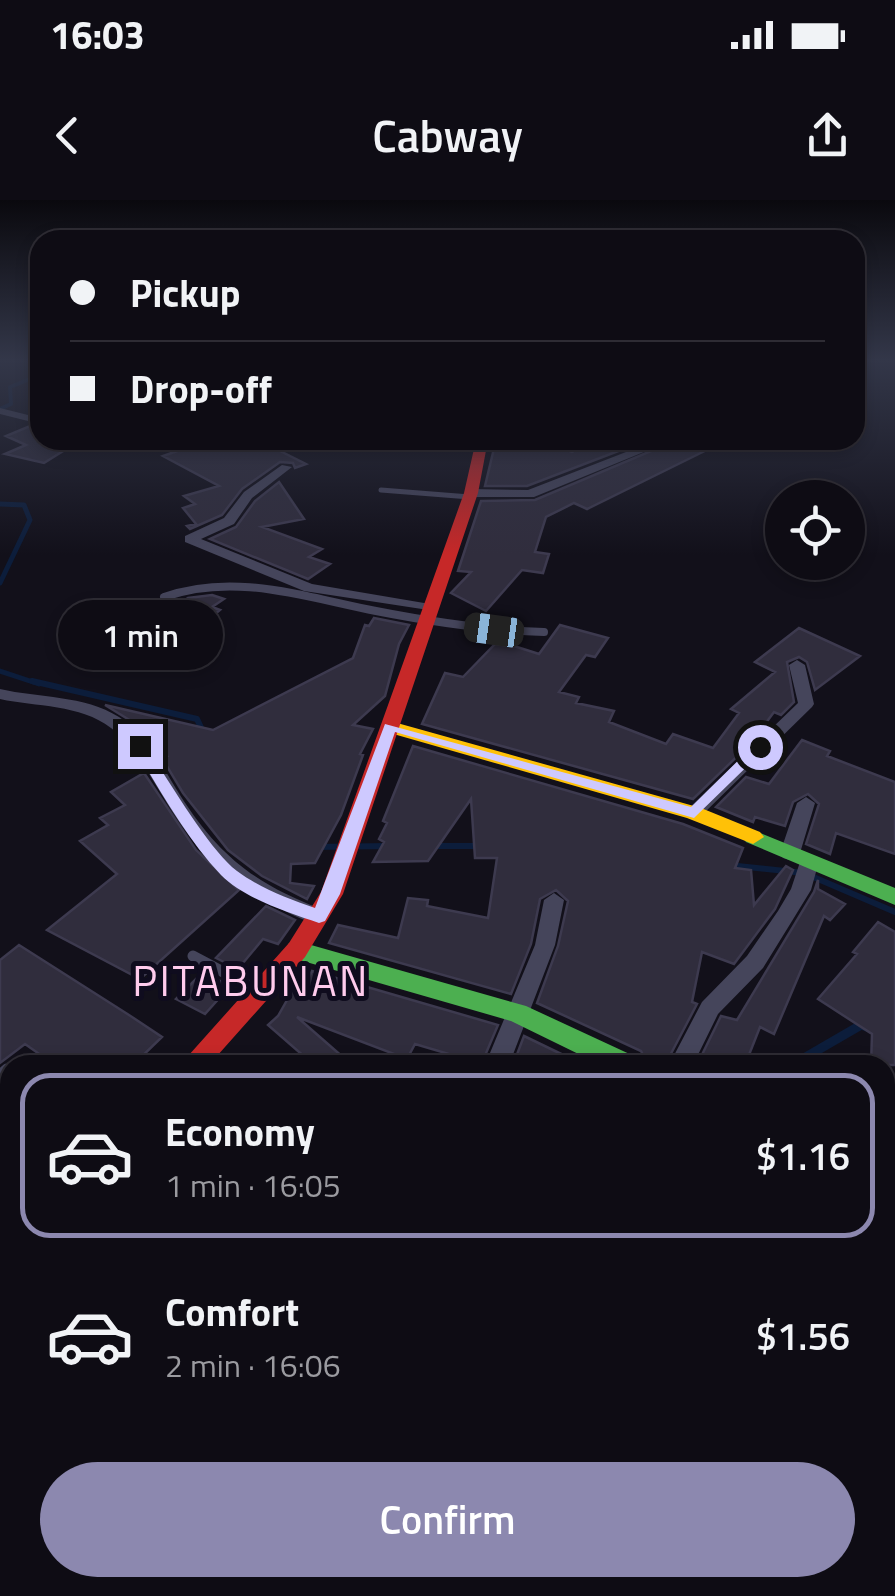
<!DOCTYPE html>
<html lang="en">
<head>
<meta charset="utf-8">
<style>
  :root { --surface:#0e0c14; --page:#1c1a22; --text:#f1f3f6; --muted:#9b9ba0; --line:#2e2c34; --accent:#8c88af }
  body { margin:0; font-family:"Titillium Web",sans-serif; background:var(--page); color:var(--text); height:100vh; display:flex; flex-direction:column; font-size:38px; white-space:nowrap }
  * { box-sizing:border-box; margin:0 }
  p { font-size:32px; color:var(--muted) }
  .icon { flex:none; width:55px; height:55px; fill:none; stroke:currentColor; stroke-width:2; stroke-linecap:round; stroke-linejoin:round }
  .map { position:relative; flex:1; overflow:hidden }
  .panel { position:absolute; left:0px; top:855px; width:895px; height:542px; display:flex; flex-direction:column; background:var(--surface); border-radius:30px 30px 0 0; box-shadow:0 5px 15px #0003,0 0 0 2px var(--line) }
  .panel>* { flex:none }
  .hud { position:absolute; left:30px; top:30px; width:835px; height:220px; border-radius:30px; box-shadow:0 5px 15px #0003,0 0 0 2px var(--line); display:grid; align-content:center; height:220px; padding:0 40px; background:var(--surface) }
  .fabs { position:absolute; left:765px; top:280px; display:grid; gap:20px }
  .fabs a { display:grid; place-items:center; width:100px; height:100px; border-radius:50%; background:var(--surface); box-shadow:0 5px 15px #0003,0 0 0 2px var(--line); font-size:50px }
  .end { position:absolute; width:45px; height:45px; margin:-22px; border:12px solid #cec9ff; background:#111; box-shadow:0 0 0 5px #111 }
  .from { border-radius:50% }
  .bubble { position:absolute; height:70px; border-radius:35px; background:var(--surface); box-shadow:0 5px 15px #0003,0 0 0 2px var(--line); font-size:32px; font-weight:600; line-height:70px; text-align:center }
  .car { position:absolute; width:30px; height:60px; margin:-30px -15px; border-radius:12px; box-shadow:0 0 8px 2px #0007; background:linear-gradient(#222 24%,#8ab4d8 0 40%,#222 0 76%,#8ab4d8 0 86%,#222 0) }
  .hud b { display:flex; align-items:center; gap:35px; height:95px; font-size:38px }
  .hud b+b { border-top:2px solid var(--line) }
  .hud i { width:25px; height:25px; background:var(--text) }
  ul { padding:18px 0 0; list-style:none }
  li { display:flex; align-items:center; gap:30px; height:165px; margin:0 20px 15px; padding:0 20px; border:5px solid transparent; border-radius:30px }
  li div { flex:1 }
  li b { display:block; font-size:38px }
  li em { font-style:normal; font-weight:600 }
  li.current { border-color:var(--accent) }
  li>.icon { width:90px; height:90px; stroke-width:1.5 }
  .primary-button { display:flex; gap:20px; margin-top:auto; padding:20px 40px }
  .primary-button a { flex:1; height:115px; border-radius:60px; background:var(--accent); color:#fff; font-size:40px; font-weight:600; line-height:115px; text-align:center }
  .status { display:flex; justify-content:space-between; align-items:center; height:70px; padding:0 50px; background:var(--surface); direction:ltr }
  .status svg { height:28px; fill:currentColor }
  header { display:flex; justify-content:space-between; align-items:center; height:130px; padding:0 40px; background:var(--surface); font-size:45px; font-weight:600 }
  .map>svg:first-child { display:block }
</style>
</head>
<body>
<div class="status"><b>16:03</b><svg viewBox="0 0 49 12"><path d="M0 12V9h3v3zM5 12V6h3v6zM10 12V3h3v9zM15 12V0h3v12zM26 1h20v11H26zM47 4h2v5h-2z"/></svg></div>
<header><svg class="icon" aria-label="back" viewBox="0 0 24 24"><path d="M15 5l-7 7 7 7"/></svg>Cabway<svg class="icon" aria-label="share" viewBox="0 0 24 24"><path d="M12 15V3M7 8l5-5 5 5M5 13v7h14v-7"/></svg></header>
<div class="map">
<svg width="895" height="1396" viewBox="0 0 895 1396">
  <rect width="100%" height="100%" fill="#12101a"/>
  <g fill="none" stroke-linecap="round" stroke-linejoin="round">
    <path stroke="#0c1d3b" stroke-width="4" d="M27,159l13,5
      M0,209l11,-5 -1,-17 30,-12"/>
    <path stroke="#0c1d3b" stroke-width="5" d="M0,304l24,1 6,15 -30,63
      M0,471l39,13"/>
    <path stroke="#0c1d3b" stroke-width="6" d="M32,481l165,38 7,15
      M429,646h51
      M314,647l76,-1
      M728,665l76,8 91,39"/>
    <path stroke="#0c1d3b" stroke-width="9" d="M792,865l69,-40 6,2"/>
    <path stroke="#0c1d3b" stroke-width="11" d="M534,1388v8"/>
  </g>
  <path fill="#302d3d" stroke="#3d3a4f" stroke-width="2.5" d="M30,226l10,2v12h29l-7,3 9,3 -27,17 -39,-9 21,-9 -20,-9z
    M208,240h50l48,24 -11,4 -2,-5 -13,-1 -38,27 -20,26 -32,14 -3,-3 9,-2 -13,-16 12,-4 -11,-8 35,-10 -56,-30z
    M496,240h45l31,12 24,-12h51l-120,46h-42z
    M677,240h50l-140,69 -13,-6 -28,14 -11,35 14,2 -6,19 -21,-3 -36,41 -35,-18 20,-21 -13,-1 23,-70 54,-1z
    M279,282l25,37 -42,8 60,22 -13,8 21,7 -22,15 -98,-40 26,-12 19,-26z
    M212,395l12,4 -12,8 8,3 -27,22 -29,-17 24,-17z
    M374,418l35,7 -10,19 -14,52 -32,29 20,4 -13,25 3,1 -22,60 -26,48 -24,1 -1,19 24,3 -7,13 -45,-23 -34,-26 -45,-57 -21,-35 5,-2 -36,-35 -26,-16 108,25 140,-72 12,-33 4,1z
    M560,425l48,13 -13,19 -9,-2 -27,37 20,5 -3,6 38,8 -5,11 57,22 7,-10 40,14 26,-35 -8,-4 44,-37 -20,-10 44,-34 61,28 -45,34 -8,-28 -8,-5 -12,5 7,40 -13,13 -7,-3 -23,31 -58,56 -271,-75 23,-51 18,4 35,-36 41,13z
    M802,540l28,11 -3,5 68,26v72l-59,-21 -6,21 -24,-10 13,-40 -11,-10 -15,8 -8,24 -30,-9 -2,5 -37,-15 30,-30 23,7z
    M413,546l270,78 60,24 -8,20 16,2 3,35 32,-39 7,4 -18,39 -41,55 -32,-12 -10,50 5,2 -32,61h-17l-7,-14 -104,-48 21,-57 10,-45 -12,-11 -16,9 -9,45 -20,50 -182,-51 9,-18 60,13 10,-40 20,2 -1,6 61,12 9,-60h-22l-4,-59 -43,62 -55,1 11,-20 -5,-3 8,-16 -4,-2z
    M144,573l52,77 43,40 -99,89 -93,-49 70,-56 -37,-33 28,-16 -8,-7 25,-13 -14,-13z
    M818,680v9l27,15 -15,16 -6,-4 -50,118 -14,-7 -15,38h-48l24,-49 16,4 77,-128z
    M266,706l29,14 -17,24 -15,-5 -25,30 -22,-11z
    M878,722l17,10v133h-24l1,-31 -54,-35 39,-45 -4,-2z
    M19,745l110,70 33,22 -29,28h-78l-30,-21 -25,19v-103z
    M312,771l186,54 -17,40h-26l4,-8 -44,-13 -8,15 -110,-42 55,48h-38l-46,-40 10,-9 21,-37h9z
    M203,772l27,14 -25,28 -29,-15z
    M524,836l60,29h-71z"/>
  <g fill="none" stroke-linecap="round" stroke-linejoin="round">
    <path stroke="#45455b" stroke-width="5" d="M381,290l89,7"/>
    <path stroke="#45455b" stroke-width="8" d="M164,397c71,-25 140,0 212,14 56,11 111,19 168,21"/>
    <path stroke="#45455b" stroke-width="11" d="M193,756l62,33
      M0,875l7,-6"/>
    <path fill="#45455b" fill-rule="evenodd" d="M870,159l-2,2 -13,5v-6z
      M0,208l40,10v6l-40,-10z
      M657,240h16l-139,57h-63l-6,-4 6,-4 57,1z
      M282,265l10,2 -40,31 -18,26 -33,15 111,45 118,20 7,4 -2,3 -131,-20 -119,-49v-6l39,-18 20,-26z
      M797,460l8,5 9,39 -2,3 -112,110h-12l-3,-4 3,-4 110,-106 -9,-38z
      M0,489c39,9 84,6 119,28 28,18 44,51 61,78 40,63 77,90 146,116l3,5 -3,5c-14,5 -31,-5 -43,-11 -57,-24 -90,-63 -121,-115 -15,-24 -28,-50 -51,-67 -31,-24 -75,-21 -111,-29z
      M806,597l9,6 -15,50 -10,7 -7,-2 -3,-5 17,-50z
      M809,654l10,7 -8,29 -19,31 -29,47 -45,46 -25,51h-24l33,-63 45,-46 31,-45 13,-22 11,-33z
      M554,693l10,7 -9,45 -46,120h-24l50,-120 9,-45z
      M397,1388h74l-4,8h-66z"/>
    <path fill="#4caf50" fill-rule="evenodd" d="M753,630l142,58v17l-149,-63 -4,-5z
      M297,741l229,65 110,51 4,8h-39l-90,-44 -222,-64 -4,-7 4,-7z"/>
    <path fill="#ffc107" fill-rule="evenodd" d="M390,521l311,87 59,24 4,5 -11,7 -66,-26 -304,-87 -2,-4z"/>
    <path fill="#c62828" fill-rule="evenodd" d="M476,240h12l-10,53 -135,401 -38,63 -96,108h-29l109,-122 32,-51 143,-399z
      M885,967l10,1v28l-10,-3z
      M10,1049v37l-10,4v-37z"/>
  </g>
  <linearGradient id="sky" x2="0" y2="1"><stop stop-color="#0a090e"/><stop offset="0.45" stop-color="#333749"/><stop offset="1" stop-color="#333749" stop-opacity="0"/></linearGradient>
  <rect width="895" height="355" fill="url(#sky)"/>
  <path fill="#cec9ff" d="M385,524l306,83 64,-63 12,3 -73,71 -299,-86 -55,162 -15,27 -6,2c-32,-11 -74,-24 -98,-48 -35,-37 -61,-85 -88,-129l11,-3c22,33 64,106 93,128 23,17 51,28 78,37z"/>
  <g text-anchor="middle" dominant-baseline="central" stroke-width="10" stroke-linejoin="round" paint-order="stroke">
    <g font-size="42" letter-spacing="2.5" fill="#ffcbed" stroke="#0f0c1e">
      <text x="251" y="780">PITABUNAN</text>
    </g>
  </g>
</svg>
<div class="fabs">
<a><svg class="icon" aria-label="locate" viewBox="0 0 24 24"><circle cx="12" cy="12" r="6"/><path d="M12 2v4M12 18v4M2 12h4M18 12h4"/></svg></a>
</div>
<i class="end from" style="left:760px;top:547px"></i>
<i class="end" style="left:140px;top:546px"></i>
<div class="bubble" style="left:58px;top:400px;width:165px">1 min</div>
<i class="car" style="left:494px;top:430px;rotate:278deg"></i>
<div class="hud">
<b><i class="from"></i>Pickup</b>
<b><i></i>Drop-off</b>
</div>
<section class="panel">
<ul>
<li class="current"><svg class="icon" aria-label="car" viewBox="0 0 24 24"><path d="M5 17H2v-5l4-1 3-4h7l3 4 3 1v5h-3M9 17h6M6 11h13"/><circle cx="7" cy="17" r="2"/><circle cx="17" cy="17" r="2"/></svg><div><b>Economy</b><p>1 min · 16:05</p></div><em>$1.16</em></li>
<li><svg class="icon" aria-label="car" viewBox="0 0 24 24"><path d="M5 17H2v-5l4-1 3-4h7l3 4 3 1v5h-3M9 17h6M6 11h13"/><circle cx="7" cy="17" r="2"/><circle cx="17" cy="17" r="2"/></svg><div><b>Comfort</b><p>2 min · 16:06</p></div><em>$1.56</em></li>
</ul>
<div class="primary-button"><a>Confirm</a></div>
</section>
</div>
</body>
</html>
